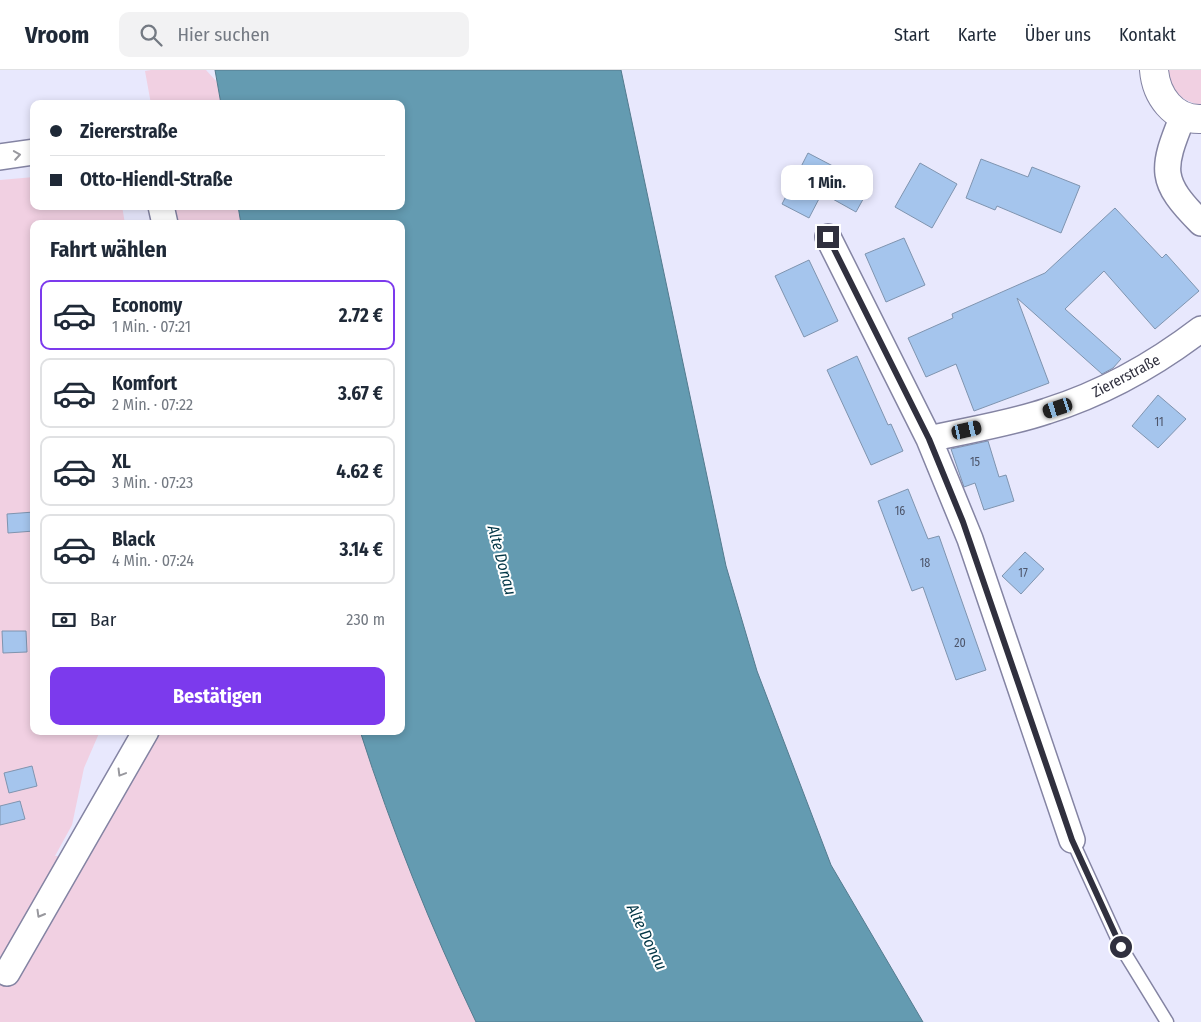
<!DOCTYPE html>
<html lang="de">
<head>
<meta charset="utf-8">
<style>
  :root { --surface:#fff; --page:#f2f2f3; --text:#1f2937; --muted:#747a83; --line:#e0e1e3; --accent:#7c3aed }
  body { margin:0; font-family:"Fira Sans Condensed",sans-serif; background:var(--page); color:var(--text); height:100vh; display:flex; flex-direction:column; font-size:19px; white-space:nowrap }
  * { box-sizing:border-box; margin:0 }
  p { font-size:16px; color:var(--muted) }
  .icon { flex:none; width:28px; height:28px; fill:none; stroke:currentColor; stroke-width:2; stroke-linecap:round; stroke-linejoin:round }
  .map { position:relative; flex:1; overflow:hidden }
  .drawer { position:absolute; left:30px; top:150px; width:375px; height:515px; display:flex; flex-direction:column; background:var(--surface); border-radius:10px; box-shadow:0 2px 8px #0003 }
  .drawer>* { flex:none }
  .top-card { position:absolute; left:30px; top:30px; width:375px; height:110px; border-radius:10px; box-shadow:0 2px 8px #0003; display:grid; align-content:center; height:110px; padding:0 20px; background:var(--surface) }
  .end { position:absolute; width:22px; height:22px; margin:-11px; border:6px solid #30303e; background:#fff; box-shadow:0 0 0 2px #fff }
  .from { border-radius:50% }
  .bubble { position:absolute; height:35px; border-radius:10px; background:var(--surface); box-shadow:0 2px 8px #0003; font-size:16px; font-weight:700; line-height:35px; text-align:center }
  .car { position:absolute; width:15px; height:30px; margin:-15px -8px; border-radius:6px; box-shadow:0 0 4px 1px #0007; background:linear-gradient(#222 24%,#8ab4d8 0 40%,#222 0 76%,#8ab4d8 0 86%,#222 0) }
  .top-card b { display:flex; align-items:center; gap:18px; height:48px; font-size:19px }
  .top-card b+b { border-top:1px solid var(--line) }
  .top-card i { width:12px; height:12px; background:var(--text) }
  ul { padding:0; list-style:none }
  li { display:flex; align-items:center; gap:15px; height:70px; margin:0 10px 8px; padding:0 10px; border:2px solid var(--line); border-radius:10px }
  li div { flex:1 }
  li b { display:block; font-size:19px }
  li em { font-style:normal; font-weight:700 }
  li.on { border-color:var(--accent) }
  li>.icon { width:45px; height:45px; stroke-width:1.5 }
  h2 { padding:0 20px; font-size:22px; line-height:60px }
  .pay { display:flex; align-items:center; gap:12px; height:55px; padding:0 20px; font-size:19px }
  .pay p { margin-inline-start:auto }
  .button { display:flex; gap:10px; margin-top:auto; padding:10px 20px }
  .button a { flex:1; height:58px; border-radius:10px; background:var(--accent); color:#fff; font-size:20px; font-weight:700; line-height:58px; text-align:center }
  header { display:flex; align-items:center; gap:30px; box-sizing:border-box; height:70px; padding:0 25px; background:var(--surface); border-bottom:1px solid var(--line) }
  header strong { font-size:24px }
  nav { display:flex; gap:28px; margin-inline-start:auto; font-size:18px }
  .search { width:350px; height:45px; background:var(--page); display:flex; align-items:center; gap:12px; box-sizing:border-box; padding:0 18px; border-radius:10px; color:var(--muted); font-size:19px }
  .map>svg:first-child { display:block }
</style>
</head>
<body>
<header>
<strong>Vroom</strong>
<div class="search"><svg class="icon" aria-label="search" viewBox="0 0 24 24"><circle cx="10" cy="10" r="6"/><path d="M15 15l6 6"/></svg>Hier suchen</div>
<nav><a>Start</a><a>Karte</a><a>Über uns</a><a>Kontakt</a></nav>
</header>
<div class="map">
<svg width="1201" height="952" viewBox="0 0 1201 952">
  <rect width="100%" height="100%" fill="#e8e8fd"/>
  <path fill="#f1d0e2" d="M151,0h55l11,12 4,22h-70l-6,-33z
    M1169,0h32v35c-18,-3 -32,-15 -32,-35z
    M34,107v29h88l3,18h-91v507h66l-16,37 -12,57 -17,31 28,1 71,-126h206c32,100 71,197 116,291h-476v-842z
    M171,136h67l3,18h-67z"/>
  <path fill="#649bb1" stroke="#547b8e" d="M215,0h406l105,496 31,105 74,194 92,157h-447c-45,-94 -84,-191 -116,-291h41v-507h-160l-3,-18h163v-102h-180z"/>
  <path fill="#a5c5ed" stroke="#7f94af" d="M808,83l42,22 1,-3 21,11 -16,29 -34,-19 -13,25 -27,-14z
    M981,89l47,18 4,-10 48,19 -19,47 -64,-27 -2,4 -29,-12z
    M920,93l37,21 -25,44 -37,-21z
    M1115,138l47,50 4,-4 33,37 -44,38 -51,-58 -39,38 56,50 -8,9 -11,6 -85,-76 32,85 -75,28 -18,-47 -30,13 -18,-39 45,-20 -1,-4 93,-41z
    M904,168l21,47 -39,17 -21,-48z
    M809,190l29,61 -34,16 -29,-61z
    M857,286l31,69 3,-1 12,27 -32,14 -44,-95z
    M1158,325l28,24 -28,29 -26,-22z
    M988,371l11,36 7,-2 8,26 -30,9 -9,-27 -11,4 -13,-38z
    M908,419l20,50 11,-3 47,134 -30,10 -33,-93 -11,4 -34,-90z
    M34,442v19l-26,2 -1,-19z
    M1025,482l19,17 -23,25 -19,-18z
    M2,561h24l1,21 -24,1z
    M32,696l5,20 -28,7 -5,-20z
    M20,731l5,18 -25,6v-19z"/>
  <g fill="none" stroke-linecap="round" stroke-linejoin="round">
    <defs>
      <path id="service" d="M1072,770l49,107 46,75"/>
      <path id="minor" d="M1183,46c-22,54 -24,65 18,107
        M0,87l34,-5
        M161,136l4,18
        M828,167l101,202
        M1072,770l-102,-301 -41,-100c39,-9 80,-15 118,-28 57,-18 107,-46 154,-82
        M7,903l139,-242"/>
      <path id="secondary" d="M1154,0c2,25 19,50 47,49"/>
    </defs>
    <use href="#service" stroke="#8484a3" stroke-width="15"/>
    <use href="#minor" stroke="#8484a3" stroke-width="28"/>
    <use href="#secondary" stroke="#8484a3" stroke-width="30"/>
    <use href="#service" stroke="#fff" stroke-width="12"/>
    <use href="#minor" stroke="#fff" stroke-width="25"/>
    <use href="#secondary" stroke="#fff" stroke-width="28"/>
  </g>
  <defs><path id="oneway-chevron" d="M-2-3.5L2.5 0L-2 3.5" fill="none" stroke-width="1.6" stroke-linecap="round" stroke-linejoin="round" transform="scale(1.25)"/></defs>
  <g stroke="#98989e">
    <use href="#oneway-chevron" transform="translate(17 85) rotate(-9)"/>
    <use href="#oneway-chevron" transform="translate(121 703) rotate(121)"/>
    <use href="#oneway-chevron" transform="translate(40 844) rotate(120)"/>
  </g>
  <g fill="none" stroke-linecap="round" stroke-linejoin="round">
    <path stroke="#30303e" stroke-width="6" d="M828,167l101,202 34,83 109,318 49,107"/>
  </g>
  <g text-anchor="middle" dominant-baseline="central" stroke-width="4" stroke-linejoin="round" paint-order="stroke">
    <g font-size="12" fill="#4d556a">
      <text x="1159" y="352">11</text>
      <text x="975" y="392">15</text>
      <text x="900" y="441">16</text>
      <text x="925" y="493">18</text>
      <text x="1023" y="503">17</text>
      <text x="960" y="573">20</text>
    </g>
    <g font-size="15" fill="#30303e" stroke="#fff">
      <text transform="translate(1126 306) rotate(-28)">Ziererstraße</text>
    </g>
    <g font-size="16" font-style="italic" fill="#003545" stroke="#fff">
      <text transform="translate(502 490) rotate(75)">Alte Donau</text>
      <text transform="translate(647 867) rotate(64)">Alte Donau</text>
    </g>
  </g>
</svg>
<i class="end from" style="left:1121px;top:877px"></i>
<i class="end" style="left:828px;top:167px"></i>
<div class="bubble" style="left:781px;top:95px;width:92px">1 Min.</div>
<i class="car" style="left:1058px;top:338px;rotate:252deg"></i>
<i class="car" style="left:967px;top:360px;rotate:77deg"></i>
<div class="top-card">
<b><i class="from"></i>Ziererstraße</b>
<b><i></i>Otto-Hiendl-Straße</b>
</div>
<section class="drawer">
<h2>Fahrt wählen</h2>
<ul>
<li class="on"><svg class="icon" aria-label="car" viewBox="0 0 24 24"><path d="M5 17H2v-5l4-1 3-4h7l3 4 3 1v5h-3M9 17h6M6 11h13"/><circle cx="7" cy="17" r="2"/><circle cx="17" cy="17" r="2"/></svg><div><b>Economy</b><p>1 Min. · 07:21</p></div><em>2.72 €</em></li>
<li><svg class="icon" aria-label="car" viewBox="0 0 24 24"><path d="M5 17H2v-5l4-1 3-4h7l3 4 3 1v5h-3M9 17h6M6 11h13"/><circle cx="7" cy="17" r="2"/><circle cx="17" cy="17" r="2"/></svg><div><b>Komfort</b><p>2 Min. · 07:22</p></div><em>3.67 €</em></li>
<li><svg class="icon" aria-label="car" viewBox="0 0 24 24"><path d="M5 17H2v-5l4-1 3-4h7l3 4 3 1v5h-3M9 17h6M6 11h13"/><circle cx="7" cy="17" r="2"/><circle cx="17" cy="17" r="2"/></svg><div><b>XL</b><p>3 Min. · 07:23</p></div><em>4.62 €</em></li>
<li><svg class="icon" aria-label="car" viewBox="0 0 24 24"><path d="M5 17H2v-5l4-1 3-4h7l3 4 3 1v5h-3M9 17h6M6 11h13"/><circle cx="7" cy="17" r="2"/><circle cx="17" cy="17" r="2"/></svg><div><b>Black</b><p>4 Min. · 07:24</p></div><em>3.14 €</em></li>
</ul>
<div class="pay"><svg class="icon" aria-label="cash" viewBox="0 0 24 24"><path d="M3 7h18v10H3z"/><circle cx="12" cy="12" r="2"/></svg>Bar<p>230 m</p></div>
<div class="button"><a>Bestätigen</a></div>
</section>
</div>
</body>
</html>
